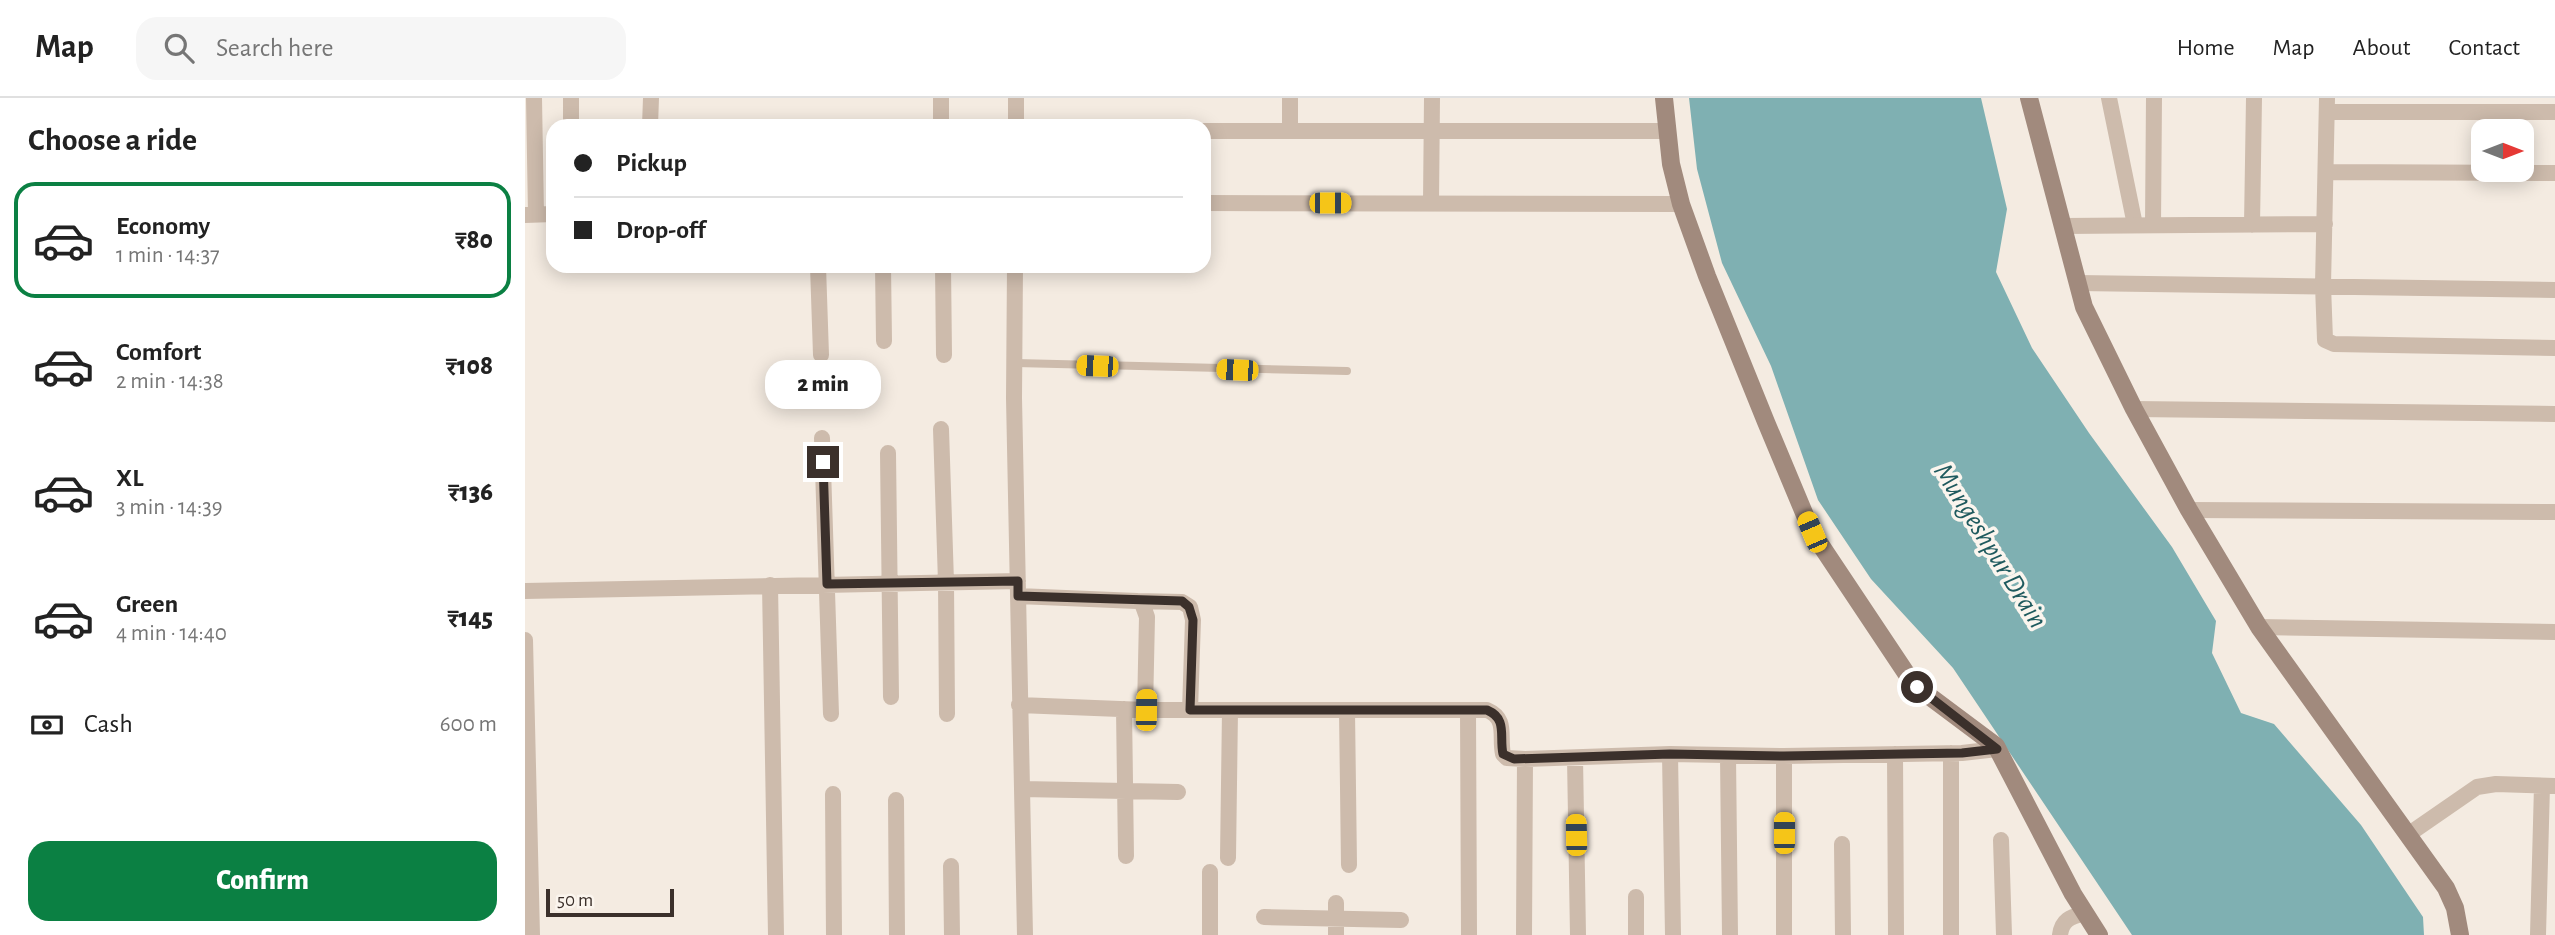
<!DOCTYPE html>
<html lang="en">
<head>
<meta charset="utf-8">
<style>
  :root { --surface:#fff; --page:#f6f6f6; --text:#222; --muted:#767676; --line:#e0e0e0; --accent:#0b8043 }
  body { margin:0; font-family:"Alegreya Sans",sans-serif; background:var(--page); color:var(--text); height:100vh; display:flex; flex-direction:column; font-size:26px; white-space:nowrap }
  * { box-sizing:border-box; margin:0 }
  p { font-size:23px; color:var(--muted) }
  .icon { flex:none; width:38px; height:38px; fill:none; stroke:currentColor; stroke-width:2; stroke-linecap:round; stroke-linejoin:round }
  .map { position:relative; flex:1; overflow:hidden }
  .sheet { display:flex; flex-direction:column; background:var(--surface); width:525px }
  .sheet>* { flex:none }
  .top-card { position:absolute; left:21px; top:21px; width:665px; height:154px; border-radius:21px; box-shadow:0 4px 18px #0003; display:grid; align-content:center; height:154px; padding:0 28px; background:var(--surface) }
  .needle { width:46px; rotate:90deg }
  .fabs { position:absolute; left:1946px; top:21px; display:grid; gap:14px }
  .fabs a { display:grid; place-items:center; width:63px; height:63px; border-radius:14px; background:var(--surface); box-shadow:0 4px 18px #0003; font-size:35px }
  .scale { position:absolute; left:21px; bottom:18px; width:128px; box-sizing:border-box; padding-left:7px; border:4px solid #3b302b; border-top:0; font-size:19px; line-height:24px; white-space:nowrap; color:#3b302b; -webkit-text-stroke:5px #fbf5ee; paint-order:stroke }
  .end { position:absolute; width:32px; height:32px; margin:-16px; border:9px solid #3b302b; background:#fff; box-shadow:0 0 0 4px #fff }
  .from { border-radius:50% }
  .bubble { position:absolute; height:49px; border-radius:21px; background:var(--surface); box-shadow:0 4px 18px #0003; font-size:23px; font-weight:800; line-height:49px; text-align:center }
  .car { position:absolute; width:21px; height:42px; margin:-21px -10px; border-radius:9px; box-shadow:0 0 5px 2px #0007; background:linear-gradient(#f5c518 24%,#345 0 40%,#f5c518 0 76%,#345 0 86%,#f5c518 0) }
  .top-card b { display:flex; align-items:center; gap:24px; height:66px; font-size:26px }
  .top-card b+b { border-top:2px solid var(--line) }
  .top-card i { width:18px; height:18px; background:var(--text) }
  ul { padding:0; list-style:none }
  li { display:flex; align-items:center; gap:21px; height:116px; margin:0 14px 10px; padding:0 14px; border:4px solid transparent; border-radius:21px }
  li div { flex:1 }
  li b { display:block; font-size:26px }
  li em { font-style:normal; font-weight:800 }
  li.on { border-color:var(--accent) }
  li>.icon { width:63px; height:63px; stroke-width:1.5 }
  h2 { padding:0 28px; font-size:32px; line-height:84px }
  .pay { display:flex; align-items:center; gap:18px; height:77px; padding:0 28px; font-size:26px }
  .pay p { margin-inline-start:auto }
  .primary-button { display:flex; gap:14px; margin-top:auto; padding:14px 28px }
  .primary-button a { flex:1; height:80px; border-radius:21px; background:var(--accent); color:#fff; font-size:28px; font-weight:800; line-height:80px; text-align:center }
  header { display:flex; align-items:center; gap:42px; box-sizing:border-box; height:98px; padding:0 35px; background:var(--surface); border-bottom:2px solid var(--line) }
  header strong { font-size:33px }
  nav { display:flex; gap:38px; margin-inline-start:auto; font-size:24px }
  .search { width:490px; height:63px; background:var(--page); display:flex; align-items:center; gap:18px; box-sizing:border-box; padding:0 24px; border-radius:21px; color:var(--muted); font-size:26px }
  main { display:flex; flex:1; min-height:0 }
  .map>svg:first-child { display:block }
</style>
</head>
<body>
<header>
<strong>Map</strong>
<div class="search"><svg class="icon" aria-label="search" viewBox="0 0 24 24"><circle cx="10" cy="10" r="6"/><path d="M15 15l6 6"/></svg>Search here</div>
<nav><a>Home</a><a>Map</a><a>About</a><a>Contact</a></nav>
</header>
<main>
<section class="sheet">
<h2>Choose a ride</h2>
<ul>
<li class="on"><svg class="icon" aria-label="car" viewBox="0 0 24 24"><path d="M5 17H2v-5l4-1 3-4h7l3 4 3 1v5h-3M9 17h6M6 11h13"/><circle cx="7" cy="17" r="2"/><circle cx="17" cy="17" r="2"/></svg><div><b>Economy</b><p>1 min · 14:37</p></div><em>₹80</em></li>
<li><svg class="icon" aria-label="car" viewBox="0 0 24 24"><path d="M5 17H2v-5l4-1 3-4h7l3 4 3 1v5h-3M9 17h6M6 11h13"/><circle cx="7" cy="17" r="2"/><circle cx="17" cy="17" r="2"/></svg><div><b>Comfort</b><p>2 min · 14:38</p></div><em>₹108</em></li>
<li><svg class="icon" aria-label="car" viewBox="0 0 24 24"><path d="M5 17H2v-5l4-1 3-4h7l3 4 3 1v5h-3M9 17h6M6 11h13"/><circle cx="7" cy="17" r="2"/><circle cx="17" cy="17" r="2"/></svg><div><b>XL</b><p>3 min · 14:39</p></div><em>₹136</em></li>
<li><svg class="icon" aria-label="car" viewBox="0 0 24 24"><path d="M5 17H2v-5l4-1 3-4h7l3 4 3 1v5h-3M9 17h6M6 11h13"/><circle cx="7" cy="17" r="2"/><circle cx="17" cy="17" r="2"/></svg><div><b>Green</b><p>4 min · 14:40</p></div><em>₹145</em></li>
</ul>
<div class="pay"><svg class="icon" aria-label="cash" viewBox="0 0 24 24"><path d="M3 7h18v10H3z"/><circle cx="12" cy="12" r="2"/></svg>Cash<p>600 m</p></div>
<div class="primary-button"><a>Confirm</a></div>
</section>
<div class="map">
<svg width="2030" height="837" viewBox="0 0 2030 837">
  <rect width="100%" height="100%" fill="#f4ebe1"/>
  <path fill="#7fb0b2" d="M1164,0h292l26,111 -11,63 36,76 57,85 83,114 44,74 -4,32 29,60 33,11 87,101 62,92 1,18h-292l-179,-267 -82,-89 -53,-79 -47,-134 -49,-103 -25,-94z"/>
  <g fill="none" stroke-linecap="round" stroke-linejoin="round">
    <path stroke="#cdbbac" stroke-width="8" d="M489,265l333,8"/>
    <path stroke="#cdbbac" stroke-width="16" d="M9,0l2,117
      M416,0v28
      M491,0v28
      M1584,0l26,127
      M1802,0l-4,187 2,55 9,4 221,4
      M1802,14h228
      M46,28v-28
      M125,28l1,-28
      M679,33h463
      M765,33v-33
      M1801,74l229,1
      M679,105l477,1
      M906,105l1,-105
      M0,117l28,-1
      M1628,127l1,-127
      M1727,127l2,-127
      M1538,128l262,-2
      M293,168l3,89
      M358,168l1,75
      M418,168l1,89
      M490,168l-1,132 11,537
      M1553,185l477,7
      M1609,311l421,5
      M416,331l5,153 1,132
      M297,340l9,276
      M363,355l3,244
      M1664,412l366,2
      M245,487l6,350
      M0,493l493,-10
      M493,498l119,5 5,2 5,14 -2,93
      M612,503l45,1 8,5 3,13 -3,90
      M1734,529l296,5
      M0,542l7,295
      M494,607l126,5h342c21,9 12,26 16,44l4,4 18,1 145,-5 114,2 178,-3 35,-4
      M599,611l2,147
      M943,612l1,225
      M822,613l2,154
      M1145,656l3,181
      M1370,656l1,181
      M1203,658l2,179
      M1050,660l3,177
      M497,691l156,3
      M308,696l1,141
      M371,702l1,135
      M1884,736l68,-47 19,-3 59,2
      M1476,742l3,95
      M1317,746l1,91
      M703,760l2,-148
      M426,768l1,69
      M1111,799v38
      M811,805v32
      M739,819l137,3
      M685,837v-63
      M999,837l1,-176
      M1259,837v-179
      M1426,837v-182
      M1535,837c2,-16 11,-18 25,-22
      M2013,837l4,-149"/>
    <path stroke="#a18a7d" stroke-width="18" d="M1139,0l7,66 10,40 26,72 59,146 46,110 98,147 7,8 79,59 77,148 26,41
      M1504,0l55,209 50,102 55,101 70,117 187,261 9,20 5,27"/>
  </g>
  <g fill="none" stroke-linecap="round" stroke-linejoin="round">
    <path stroke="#3b302b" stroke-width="9" d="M298,364l4,122 191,-3v15l164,5 7,6 4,13 -3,90h297c21,9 12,26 16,44l11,5 156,-5 114,2 178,-3 35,-4 -80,-62"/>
  </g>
  <g text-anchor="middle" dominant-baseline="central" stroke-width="7" stroke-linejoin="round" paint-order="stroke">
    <g font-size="28" font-style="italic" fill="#1f5a5e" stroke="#fbf5ee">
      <text transform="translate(1465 448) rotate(58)">Mungeshpur Drain</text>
    </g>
  </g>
</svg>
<div class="fabs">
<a><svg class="needle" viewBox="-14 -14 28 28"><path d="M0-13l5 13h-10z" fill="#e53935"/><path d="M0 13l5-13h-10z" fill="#767676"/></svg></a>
</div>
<div class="scale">50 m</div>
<i class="end from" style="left:1392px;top:589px"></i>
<i class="end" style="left:298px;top:364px"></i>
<div class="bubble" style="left:240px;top:262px;width:116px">2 min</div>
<i class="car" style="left:805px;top:105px;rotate:90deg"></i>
<i class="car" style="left:572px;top:268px;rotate:272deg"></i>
<i class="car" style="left:712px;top:272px;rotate:272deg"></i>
<i class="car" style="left:1287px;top:434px;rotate:337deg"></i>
<i class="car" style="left:621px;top:612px;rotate:1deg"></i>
<i class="car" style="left:1259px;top:735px;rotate:0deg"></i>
<i class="car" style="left:1051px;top:737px;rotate:359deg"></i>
<div class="top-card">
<b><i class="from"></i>Pickup</b>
<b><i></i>Drop-off</b>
</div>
</div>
</main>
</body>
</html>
